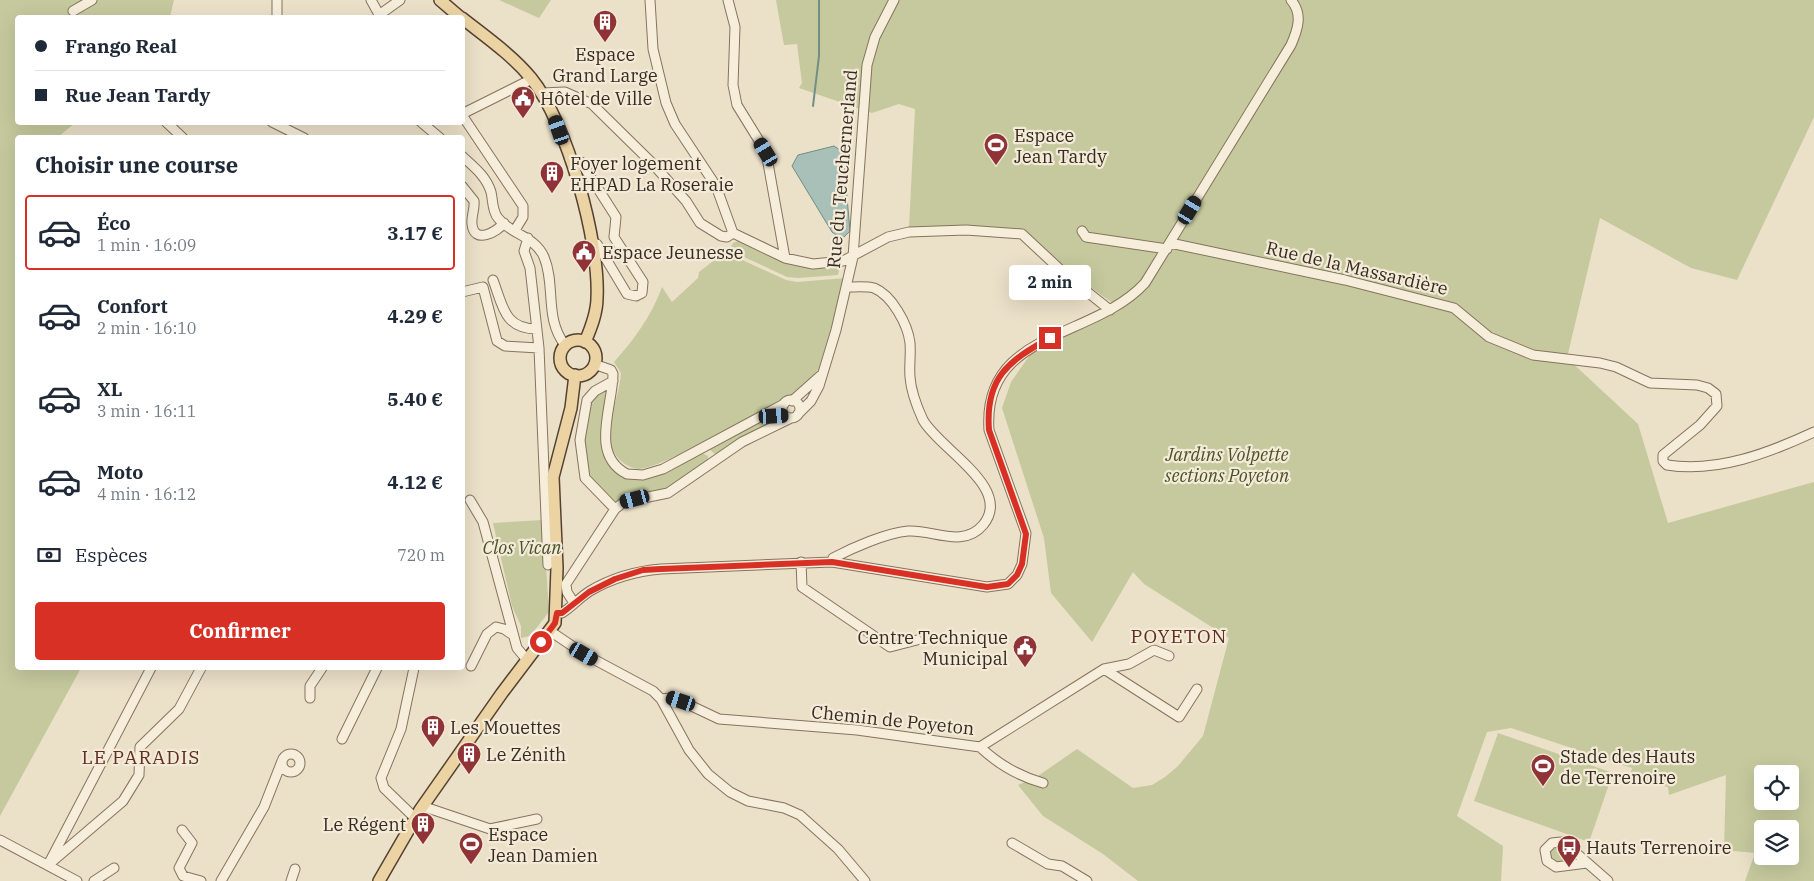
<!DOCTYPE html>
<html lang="fr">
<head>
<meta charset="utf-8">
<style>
  :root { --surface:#fff; --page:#f6f6f7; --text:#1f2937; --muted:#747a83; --line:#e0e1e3; --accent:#d93025 }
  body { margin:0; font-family:"IBM Plex Serif",serif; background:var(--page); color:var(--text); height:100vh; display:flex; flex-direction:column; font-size:19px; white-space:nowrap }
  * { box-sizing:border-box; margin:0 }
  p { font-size:16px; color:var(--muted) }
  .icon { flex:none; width:28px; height:28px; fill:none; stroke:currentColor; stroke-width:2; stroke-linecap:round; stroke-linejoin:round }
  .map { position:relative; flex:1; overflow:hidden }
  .sheet { position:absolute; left:15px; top:135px; width:450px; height:535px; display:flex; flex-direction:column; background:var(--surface); border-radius:5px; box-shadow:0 5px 20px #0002 }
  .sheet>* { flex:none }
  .banner { position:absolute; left:15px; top:15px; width:450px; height:110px; border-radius:5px; box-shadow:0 5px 20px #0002; display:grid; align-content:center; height:110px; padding:0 20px; background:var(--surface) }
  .tools { position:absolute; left:1754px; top:765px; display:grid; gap:10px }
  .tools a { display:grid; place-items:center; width:45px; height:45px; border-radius:5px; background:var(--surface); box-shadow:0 5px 20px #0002; font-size:25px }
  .end { position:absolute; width:22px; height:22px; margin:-11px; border:6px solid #d93025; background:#fff; box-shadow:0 0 0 2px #fff }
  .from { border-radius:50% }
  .bubble { position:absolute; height:35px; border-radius:5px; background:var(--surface); box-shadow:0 5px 20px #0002; font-size:16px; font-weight:800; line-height:35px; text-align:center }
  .car { position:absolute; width:15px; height:30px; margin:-15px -8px; border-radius:6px; box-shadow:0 0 4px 1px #0007; background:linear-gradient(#222 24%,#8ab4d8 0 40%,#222 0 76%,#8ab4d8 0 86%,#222 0) }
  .banner b { display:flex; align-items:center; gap:18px; height:48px; font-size:19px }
  .banner b+b { border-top:1px solid var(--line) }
  .banner i { width:12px; height:12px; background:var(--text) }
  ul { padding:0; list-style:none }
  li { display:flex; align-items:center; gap:15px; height:75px; margin:0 10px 8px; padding:0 10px; border:2px solid transparent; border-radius:5px }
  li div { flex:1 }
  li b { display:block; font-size:19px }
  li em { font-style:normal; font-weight:800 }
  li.current { border-color:var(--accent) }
  li>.icon { width:45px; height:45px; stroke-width:1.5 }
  h2 { padding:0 20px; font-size:22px; line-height:60px }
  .pay { display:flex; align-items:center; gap:12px; height:55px; padding:0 20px; font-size:19px }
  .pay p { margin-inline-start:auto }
  .cta { display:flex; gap:10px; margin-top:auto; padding:10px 20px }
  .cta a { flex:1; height:58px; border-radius:5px; background:var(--accent); color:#fff; font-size:20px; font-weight:800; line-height:58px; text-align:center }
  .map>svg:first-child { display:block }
</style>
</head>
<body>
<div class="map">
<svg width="1814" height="881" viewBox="0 0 1814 881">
  <rect width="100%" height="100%" fill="#ebe0c8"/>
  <path fill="#c5c99d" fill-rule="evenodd" d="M0,0h174l-4,17 -152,1v104l57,1 -17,14 -40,1v530h63l-81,148z
    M499,0h52l-12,18z
    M776,0h1038v117l-77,163 -46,-12 -91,-50 -33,140 71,66 30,99 146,-41v399h-69l10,-28 -31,-3 2,-75 -57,20 -1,-8 -39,-8 3,-11 -121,-40 -24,4 -30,84 46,30 -2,35h-363l-35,-27 -60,-38 -25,-31 17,-7 42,-29 56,39 19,-3 13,-8 13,-11 25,-30 26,-98 -85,-54 -11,-12 -41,70 -41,-49 -7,-55 -42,-130 9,-26 21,-30 86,-45 -54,-39 -39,-37 -116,-4 6,-118 -16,-5 -27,9 -73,-25 3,-5 -5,-39 -13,1zM1762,774h28v27h-28zM1762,829h28v27h-28z
    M738,241l57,24 25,3 20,-2 -2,9 -40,3 -11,-1 -58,-27 4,-7z
    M725,252l61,28 11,2 49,-4 -27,90 -7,10 -16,14c-27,14 -135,78 -158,77 -10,-1 -20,-9 -24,-17 -12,-25 6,-54 7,-79l-7,-11c20,-22 38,-47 48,-75l10,15 26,-24 1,-6z
    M605,388l3,1 -6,55 8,23 10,9 17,3 65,-26 6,3v5l-39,27 -56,14 -23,-20 -8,-30 6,-49z
    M781,419l-65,36 -7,-6 52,-28z
    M543,520l6,92 -19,24 -9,2v-12l-9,-20 -19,-83z
    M1498,733l115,40 -24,69 -115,-41z
    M1562,846l17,14 -20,4 -8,-2 -2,-13 2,-2z"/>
  <path fill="#a9c0b8" stroke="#708e85" d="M834,146l9,6 7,79 -6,6h-5l-7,-5 -40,-66 6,-11z"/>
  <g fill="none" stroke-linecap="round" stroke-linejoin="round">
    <path stroke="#708e85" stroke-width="2" d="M813,106l6,-50v-56"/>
    <defs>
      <path id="minor" d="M277,0v18
        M371,0l10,18
        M650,0l3,49 13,54 9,21 41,62 17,47 52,25 28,6 30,-3 45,-24 21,-5 57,-2 56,4 44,41 44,35
        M728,0l7,27 -2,58 4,20 29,47 19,106
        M73,11l19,-11
        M379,15l21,-15
        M542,93l23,-1 27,12 60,59 34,38 14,22 21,13 6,1 6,-4
        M462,114l70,-35
        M462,115l61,91v11l-8,13
        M166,122l17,16
        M272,122l32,16
        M421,122l19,16
        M462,156c12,11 24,20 29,36 2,8 1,19 7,26 12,16 37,18 46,39 12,29 0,61 21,88
        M570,159l11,3 35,55 -2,20 29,45 -1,11 -6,3 -9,-2 -30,-50 -4,1
        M462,186l12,15c1,8 -3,15 -2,23 2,21 25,8 32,-1
        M1082,231l4,6 81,12
        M528,238l-4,13 6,17 9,80 9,217
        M1170,243l175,37 109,28 35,29 44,18 67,8 16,4 34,16 47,2 11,3 8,6 1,12 -17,19 -37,30v6l4,4c50,8 102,-12 147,-33
        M493,280c10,26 11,49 44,49
        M462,292l21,-5 14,54 8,5 34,2
        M594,364l17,6 2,4c0,32 -24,81 14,100l16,1 20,-6 121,-65
        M782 409a9 9 0 1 1 18 0a9 9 0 1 1-18 0Z
        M792,401l28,-25
        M798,414l13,-13 8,-15 17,-56 17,-73 14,-192 8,-28 19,-37
        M470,500l13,22 34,126 10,12
        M615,509l9,-7 44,-9 74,-51 49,-24
        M801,562l1,25 88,60 27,-7
        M832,562l1,-4c19,-10 53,-25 75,-27 24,-2 55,18 75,-6 31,-37 -44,-76 -60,-105 -6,-13 -12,-28 -13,-43 -1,-11 1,-23 0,-34 -2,-18 -18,-48 -36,-55 -8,-2 -18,-1 -26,-1
        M574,603l-7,-11 -1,-8 49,-75 -30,-31 -5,-38 7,-40 8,-9 18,-10
        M557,613h5c10,-6 18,-16 28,-22 22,-13 46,-20 71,-22l171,-7 155,25 21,-3 9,-9 5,-11 4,-31 -37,-103c-7,-100 104,-90 156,-147l146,-238c7,-16 12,-31 0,-45
        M550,631l34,23 69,37 8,8 28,51 19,24 22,18 18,9 36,7 16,7 38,34 27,32
        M471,666l16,-32 9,-7 8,2 9,6
        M414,668l-13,61 -20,49 3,10 31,30
        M1104,669l75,48 18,-28
        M310,698v-12l12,-18
        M661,699l9,-1 11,3 38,18 138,11 123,17 124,-78 25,-5 25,-14 15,6
        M342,739l35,-71
        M980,747c19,18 38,29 63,36
        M282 763a9 9 0 1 1 18 0a9 9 0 1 1-18 0Z
        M422,806l68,23 47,-10
        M182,830l10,13 -13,25 4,8 18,5
        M0,840l77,41
        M1012,843l36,21 14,2 25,15
        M49,863l102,-195
        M1587,863l-31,4 -9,-6 -2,-11 7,-7 9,-1 7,4 40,35
        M48,865l75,-64 16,-26 1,-28 39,-38 22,-41
        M94,881l20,-13
        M221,881l43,-74 18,-46
        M291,881l4,-12"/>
      <path id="major" d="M440,0l21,18
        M462,18c24,19 50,37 69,60 36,44 69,164 66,220 0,15 -6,30 -12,44
        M560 358a18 18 0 1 1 36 0a18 18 0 1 1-36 0Z
        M379,881l41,-71 82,-117 53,-70 2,-55 -4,-91 18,-69 4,-33"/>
    </defs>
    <use href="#minor" stroke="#86735e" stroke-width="11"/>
    <use href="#major" stroke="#544132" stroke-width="14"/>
    <use href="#minor" stroke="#f6eedb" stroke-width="9"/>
    <use href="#major" stroke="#ebd3a3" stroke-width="11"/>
  </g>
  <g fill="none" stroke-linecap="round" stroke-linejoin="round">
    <path stroke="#d93025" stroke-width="6" d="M541,642l14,-19 2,-10h5l27,-21 26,-13 28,-9 18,-1 171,-7 155,25 21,-3 9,-9 5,-11 4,-30 -37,-104c-4,-52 19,-69 61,-92"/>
  </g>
  <defs>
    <symbol id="building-pin" viewBox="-11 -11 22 30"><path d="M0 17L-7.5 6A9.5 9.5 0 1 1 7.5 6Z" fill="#903336" stroke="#f3ead7"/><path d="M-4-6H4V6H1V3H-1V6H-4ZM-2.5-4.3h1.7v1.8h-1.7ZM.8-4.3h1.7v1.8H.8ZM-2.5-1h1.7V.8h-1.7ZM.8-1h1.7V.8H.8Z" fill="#fff"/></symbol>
    <symbol id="civic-pin" viewBox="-11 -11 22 30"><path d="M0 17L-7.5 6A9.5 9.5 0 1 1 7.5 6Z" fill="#903336" stroke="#f3ead7"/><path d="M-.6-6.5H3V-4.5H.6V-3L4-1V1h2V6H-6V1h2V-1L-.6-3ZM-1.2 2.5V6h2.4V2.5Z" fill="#fff"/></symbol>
    <symbol id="stadium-pin" viewBox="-11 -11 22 30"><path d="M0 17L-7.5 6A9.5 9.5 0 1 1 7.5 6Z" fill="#903336" stroke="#f3ead7"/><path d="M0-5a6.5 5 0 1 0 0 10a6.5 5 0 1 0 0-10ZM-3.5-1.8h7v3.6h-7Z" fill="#fff"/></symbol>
    <symbol id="bus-pin" viewBox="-11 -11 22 30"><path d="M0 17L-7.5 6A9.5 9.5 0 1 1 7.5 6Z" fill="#903336" stroke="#f3ead7"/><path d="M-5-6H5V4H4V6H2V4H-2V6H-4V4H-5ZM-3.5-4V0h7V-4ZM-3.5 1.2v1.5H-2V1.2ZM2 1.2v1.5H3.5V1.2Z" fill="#fff"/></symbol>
  </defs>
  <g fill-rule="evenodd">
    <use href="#building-pin" x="591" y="8" width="28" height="38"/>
    <use href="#civic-pin" x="509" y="84" width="28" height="38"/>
    <use href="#stadium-pin" x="982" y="131" width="28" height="38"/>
    <use href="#building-pin" x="538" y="159" width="28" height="38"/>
    <use href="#civic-pin" x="570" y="238" width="28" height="38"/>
    <use href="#civic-pin" x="1011" y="633" width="28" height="38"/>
    <use href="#building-pin" x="419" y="713" width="28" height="38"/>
    <use href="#building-pin" x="455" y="740" width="28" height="38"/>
    <use href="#stadium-pin" x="1529" y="752" width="28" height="38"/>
    <use href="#building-pin" x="409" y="810" width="28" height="38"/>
    <use href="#stadium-pin" x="457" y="830" width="28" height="38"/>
    <use href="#bus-pin" x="1555" y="833" width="28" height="38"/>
  </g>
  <g text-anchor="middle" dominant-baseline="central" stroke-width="4.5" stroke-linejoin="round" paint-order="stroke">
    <g font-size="18" fill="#372b21" stroke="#f3ead7" text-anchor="start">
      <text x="605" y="54" text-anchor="middle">Espace<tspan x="605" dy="21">Grand Large</tspan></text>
      <text x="540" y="98">Hôtel de Ville</text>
      <text x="1014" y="135">Espace<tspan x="1014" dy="21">Jean Tardy</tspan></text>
      <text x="570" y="163">Foyer logement<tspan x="570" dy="21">EHPAD La Roseraie</tspan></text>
      <text x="602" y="252">Espace Jeunesse</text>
      <text x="1008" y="637" text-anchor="end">Centre Technique<tspan x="1008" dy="21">Municipal</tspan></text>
      <text x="450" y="727">Les Mouettes</text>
      <text x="486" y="754">Le Zénith</text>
      <text x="1560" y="756">Stade des Hauts<tspan x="1560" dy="21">de Terrenoire</tspan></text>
      <text x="406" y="824" text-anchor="end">Le Régent</text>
      <text x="488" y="834">Espace<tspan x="488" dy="21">Jean Damien</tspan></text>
      <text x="1586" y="847">Hauts Terrenoire</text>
    </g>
    <g font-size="18" fill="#372b21" stroke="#f3ead7">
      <text transform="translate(842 169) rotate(-85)">Rue du Teuchernerland</text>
      <text transform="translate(1357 268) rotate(13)">Rue de la Massardière</text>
      <text transform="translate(893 720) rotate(6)">Chemin de Poyeton</text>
    </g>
    <g font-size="18" font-style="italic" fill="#495229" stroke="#f3ead7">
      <text x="1227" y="454">Jardins Volpette<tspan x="1227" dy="21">sections Poyeton</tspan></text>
      <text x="522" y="547">Clos Vican</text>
    </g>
    <g font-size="19" letter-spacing="1" fill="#612f23" stroke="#f3ead7">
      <text x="1179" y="636">POYETON</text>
      <text x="141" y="757">LE PARADIS</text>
    </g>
  </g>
</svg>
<div class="tools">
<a><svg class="icon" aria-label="locate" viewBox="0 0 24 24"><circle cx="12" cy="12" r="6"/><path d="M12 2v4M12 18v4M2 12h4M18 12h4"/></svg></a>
<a><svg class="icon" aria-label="layers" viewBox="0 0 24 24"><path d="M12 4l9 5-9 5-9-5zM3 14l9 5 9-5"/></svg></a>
</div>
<i class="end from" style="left:541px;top:642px"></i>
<i class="end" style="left:1050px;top:338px"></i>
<div class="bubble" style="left:1009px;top:265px;width:82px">2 min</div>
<i class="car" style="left:559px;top:130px;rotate:341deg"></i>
<i class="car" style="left:766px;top:152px;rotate:329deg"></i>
<i class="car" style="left:1190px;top:210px;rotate:31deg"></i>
<i class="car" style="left:774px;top:416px;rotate:87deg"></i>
<i class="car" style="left:635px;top:499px;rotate:255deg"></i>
<i class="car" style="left:584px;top:654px;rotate:120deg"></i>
<i class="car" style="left:681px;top:701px;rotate:288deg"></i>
<div class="banner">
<b><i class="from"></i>Frango Real</b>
<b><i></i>Rue Jean Tardy</b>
</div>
<section class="sheet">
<h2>Choisir une course</h2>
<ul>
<li class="current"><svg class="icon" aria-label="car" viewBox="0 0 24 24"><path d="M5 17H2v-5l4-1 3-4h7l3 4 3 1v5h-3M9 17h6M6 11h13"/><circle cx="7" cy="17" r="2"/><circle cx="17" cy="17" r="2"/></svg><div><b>Éco</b><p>1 min · 16:09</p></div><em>3.17 €</em></li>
<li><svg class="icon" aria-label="car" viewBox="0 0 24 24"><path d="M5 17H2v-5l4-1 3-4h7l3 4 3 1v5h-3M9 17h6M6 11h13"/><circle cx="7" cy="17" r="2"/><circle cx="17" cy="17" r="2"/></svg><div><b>Confort</b><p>2 min · 16:10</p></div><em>4.29 €</em></li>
<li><svg class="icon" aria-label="car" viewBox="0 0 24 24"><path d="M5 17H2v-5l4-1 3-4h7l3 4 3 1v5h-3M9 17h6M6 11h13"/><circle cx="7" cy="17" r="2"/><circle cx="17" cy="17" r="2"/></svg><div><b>XL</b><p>3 min · 16:11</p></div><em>5.40 €</em></li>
<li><svg class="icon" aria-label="car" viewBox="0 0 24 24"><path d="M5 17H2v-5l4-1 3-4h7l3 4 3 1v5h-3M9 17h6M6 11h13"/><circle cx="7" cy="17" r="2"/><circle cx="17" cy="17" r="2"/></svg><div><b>Moto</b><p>4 min · 16:12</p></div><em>4.12 €</em></li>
</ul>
<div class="pay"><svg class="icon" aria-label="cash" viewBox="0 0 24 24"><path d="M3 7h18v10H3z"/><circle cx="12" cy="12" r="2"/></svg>Espèces<p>720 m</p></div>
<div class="cta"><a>Confirmer</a></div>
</section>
</div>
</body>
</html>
